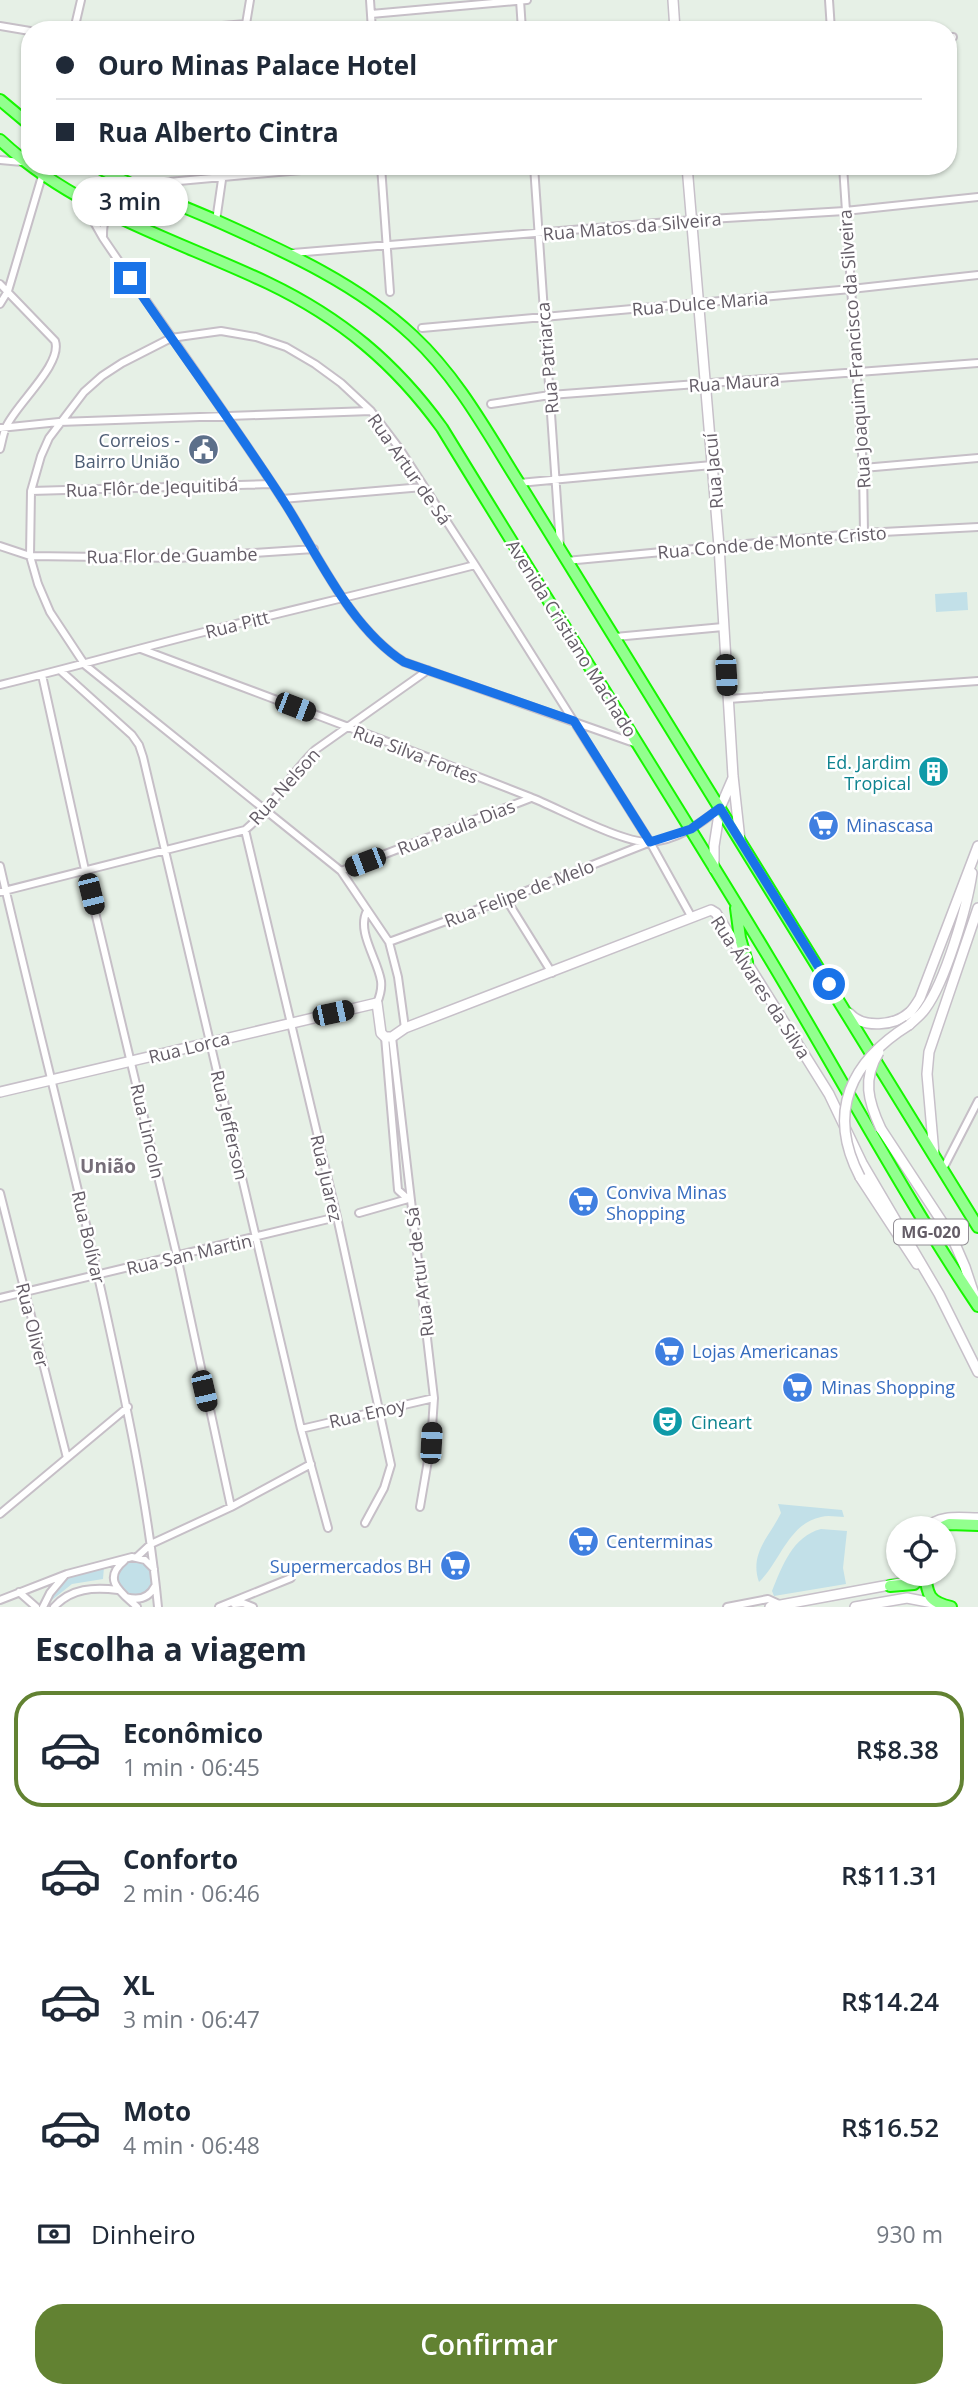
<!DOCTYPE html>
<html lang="pt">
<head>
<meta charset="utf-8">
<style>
  :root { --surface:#fff; --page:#f2f2f3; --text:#1f2937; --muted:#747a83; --line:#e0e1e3; --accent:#628232 }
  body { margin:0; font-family:"Open Sans",sans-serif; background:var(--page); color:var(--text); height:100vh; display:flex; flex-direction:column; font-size:26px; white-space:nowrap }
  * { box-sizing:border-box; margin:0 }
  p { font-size:23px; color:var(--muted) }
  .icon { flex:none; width:38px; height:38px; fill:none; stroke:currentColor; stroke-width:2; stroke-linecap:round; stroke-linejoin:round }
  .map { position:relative; height:1607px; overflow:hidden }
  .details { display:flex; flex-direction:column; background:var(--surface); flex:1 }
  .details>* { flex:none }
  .banner { position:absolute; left:21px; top:21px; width:936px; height:154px; border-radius:28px; box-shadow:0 2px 5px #0004; display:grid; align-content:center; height:154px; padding:0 35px; background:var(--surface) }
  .buttons { position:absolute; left:886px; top:1516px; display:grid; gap:14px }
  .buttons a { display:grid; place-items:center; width:70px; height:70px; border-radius:50%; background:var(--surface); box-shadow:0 2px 5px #0004; font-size:35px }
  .end { position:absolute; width:32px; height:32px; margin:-16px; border:9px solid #1a73e8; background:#fff; box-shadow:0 0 0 4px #fff }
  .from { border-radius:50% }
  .bubble { position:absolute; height:49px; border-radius:24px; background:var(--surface); box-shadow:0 2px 5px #0004; font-size:23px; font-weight:600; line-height:49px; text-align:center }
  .car { position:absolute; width:21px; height:42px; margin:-21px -10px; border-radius:9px; box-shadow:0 0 5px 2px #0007; background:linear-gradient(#222 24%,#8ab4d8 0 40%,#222 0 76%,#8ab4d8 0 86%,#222 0) }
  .banner b { display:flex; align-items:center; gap:24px; height:66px; font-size:26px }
  .banner b+b { border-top:2px solid var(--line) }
  .banner i { width:18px; height:18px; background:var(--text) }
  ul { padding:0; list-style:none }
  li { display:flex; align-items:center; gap:21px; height:116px; margin:0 14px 10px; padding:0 21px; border:4px solid transparent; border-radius:28px }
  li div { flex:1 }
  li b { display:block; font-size:26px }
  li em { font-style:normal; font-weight:600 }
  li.on { border-color:var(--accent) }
  li>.icon { width:63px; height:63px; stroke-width:1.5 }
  h2 { padding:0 35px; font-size:32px; line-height:84px }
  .pay { display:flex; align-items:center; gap:18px; height:77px; padding:0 35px; font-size:26px }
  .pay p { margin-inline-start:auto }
  .cta { display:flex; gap:14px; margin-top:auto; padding:14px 35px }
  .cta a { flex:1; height:80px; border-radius:28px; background:var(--accent); color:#fff; font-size:28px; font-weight:600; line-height:80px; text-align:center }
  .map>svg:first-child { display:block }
</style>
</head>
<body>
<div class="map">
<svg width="978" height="1607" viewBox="0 0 978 1607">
  <rect width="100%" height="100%" fill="#e6f0e6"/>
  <path fill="#c2e0e8" d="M967,592l1,18 -32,2 -1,-18z
    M778,1504l64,6 2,7c-7,0 -16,-2 -23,0 -32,6 -41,45 -62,65 -10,-29 11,-46 22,-69z
    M821,1529l26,2 -4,37 3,16 -72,12 -2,-5c10,-25 21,-55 49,-62z
    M117 1578a18 18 0 1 1 36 0a18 18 0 1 1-36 0Z
    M104,1567l-1,12 -31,5 -24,19c14,-30 27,-29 56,-36z"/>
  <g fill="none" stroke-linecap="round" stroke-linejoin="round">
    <defs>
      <path id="street" d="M370,0l2,30
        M520,0l2,30
        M829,0l2,30
        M371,14l156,-14
        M0,26l30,5
        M74,30l7,-30
        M175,30l71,-6
        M245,30l5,-30
        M948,38l5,-1
        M0,160l22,2
        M381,166l9,126
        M534,166l26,379
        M843,166l20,302 1,65
        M135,185l211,-19
        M82,201l21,37c59,87 121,172 178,259 37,56 66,128 123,165l233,82
        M216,221l8,-55
        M103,236c0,-11 0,-16 11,-20
        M293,253l400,-33 152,-9 133,-14
        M0,284l55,57c8,23 -39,63 -49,86 -3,7 -4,15 -6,22
        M0,304l8,-13 34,-115
        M422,328l429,-39 127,-14
        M491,404l59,-9 428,-32
        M0,428l59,-6 312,-11
        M863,468l115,-10
        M519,483l193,-18
        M31,491l241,-7
        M282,499l141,-12
        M0,546l30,10 148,2 136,-9
        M566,561l298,-28 114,-6
        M615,637l108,-10
        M141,649c130,49 260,97 389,148 28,11 92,46 119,45 27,-1 51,-18 71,-34
        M61,671l71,64 7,10 4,12 158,672 27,99
        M42,675l43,195 92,386 54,251
        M0,685c78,-19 154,-41 232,-60 81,-20 162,-39 243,-60
        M728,699l250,-18
        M245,830l92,387 54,248 -7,23 -19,35
        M0,866c33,143 70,285 102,428 23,104 46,208 56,313
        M341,871l190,-73
        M0,892l245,-62c29,-24 44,-55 70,-80l113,-80
        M506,899l46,74
        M367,911c-11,20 11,49 14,70 1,8 -1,15 -4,22
        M389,942l117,-43 142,-56
        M405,1028l-7,-51 -9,-35 -48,-71 -256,-206 -35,-53 -12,-28 -8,-28 1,-65 10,-35 8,-18 35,-46 18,-16 20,-13 49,-25 50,-7 35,6 30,10 29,17 26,19 30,28 28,37 76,117 175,277 41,74
        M385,1037l13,153 10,9
        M392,1037l42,361 -3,45 -11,64
        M943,1169l35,-68
        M0,1193l67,265
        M359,1213l49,-14
        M0,1298l337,-81
        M301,1429l133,-31
        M0,1514l128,-107
        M137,1557l14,-13 80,-37 80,-43
        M124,1561c-23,19 -2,32 13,46
        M19,1592l17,15
        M126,1597c13,4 23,1 29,-11
        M0,1600l67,-26 65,-17 13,3 9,9
        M234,1604l9,-1 10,4
        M43,1607l7,-14 15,-18
        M54,1607c17,-19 40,-20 64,-17
        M219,1607l72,-29
        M727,1607l41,-8 11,5"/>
      <path id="secondary" d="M673,0l2,30
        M687,166l32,380 14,230 7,64
        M714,869v-23l6,-38 13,-30
        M849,1013c14,16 46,13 61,-1 4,-4 7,-9 10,-14l58,-152
        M909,1025c5,-5 12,-10 16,-16 20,-27 42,-101 47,-136
        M0,1092l377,-89 4,30 4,4h7l13,-9 306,-118 5,3 113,181 33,69 77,131 39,78
        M881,1129l71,108 13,30 10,30
        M934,1154l-7,-80 2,-22 49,-144
        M860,1177l57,87
        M927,1528c12,-14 34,-10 51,-10
        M770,1607l141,-26 4,-8
        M855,1607l52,-9 31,6"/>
      <path id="highway" d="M0,100l30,25
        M0,140c76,71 175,99 268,143 73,35 127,80 174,145 108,177 219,351 326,528 70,116 134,237 210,350
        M96,166c40,23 80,37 121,55 69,31 141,63 196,115 45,42 74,96 106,147l459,744
        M736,908l4,30 7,24
        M940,1528l9,-4 29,1
        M925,1573c2,22 4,29 26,34
        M890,1586l24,-2 10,-10"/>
    </defs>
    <use href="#street" stroke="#c6bfc7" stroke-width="10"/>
    <use href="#secondary" stroke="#c7c0c9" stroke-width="12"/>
    <use href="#highway" stroke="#17f600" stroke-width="14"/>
    <use href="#street" stroke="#fff" stroke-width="6"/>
    <use href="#secondary" stroke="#fff" stroke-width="9"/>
    <use href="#highway" stroke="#92ff8e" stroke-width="10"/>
    <defs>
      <path id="secondary-bridge" d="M879,1052c-17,27 -11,49 2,77
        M860,1177c-34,-65 -9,-116 49,-152"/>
    </defs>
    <use href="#secondary-bridge" stroke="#c7c0c9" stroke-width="12" stroke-linecap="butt"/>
    <use href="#secondary-bridge" stroke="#fff" stroke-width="9"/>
  </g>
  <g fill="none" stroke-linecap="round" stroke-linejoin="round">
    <path stroke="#1a73e8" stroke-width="9" d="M130,278c50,74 103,145 151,219 36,55 67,129 123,165l170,59 76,121 41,-13 29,-21 109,176"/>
  </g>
  <defs>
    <symbol id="civic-disc" viewBox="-11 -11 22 22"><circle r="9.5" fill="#5c6f8a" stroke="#fff"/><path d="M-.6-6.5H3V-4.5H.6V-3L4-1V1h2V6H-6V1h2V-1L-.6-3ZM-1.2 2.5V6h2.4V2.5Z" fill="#fff"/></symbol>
    <symbol id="building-disc" viewBox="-11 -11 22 22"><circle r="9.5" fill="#0f9aa8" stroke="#fff"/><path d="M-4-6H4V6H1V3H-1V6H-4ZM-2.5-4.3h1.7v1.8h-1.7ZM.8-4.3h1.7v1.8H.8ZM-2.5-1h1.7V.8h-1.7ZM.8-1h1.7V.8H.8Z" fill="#fff"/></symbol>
    <symbol id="supermarket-disc" viewBox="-11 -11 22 22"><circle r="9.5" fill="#3f7fe0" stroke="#fff"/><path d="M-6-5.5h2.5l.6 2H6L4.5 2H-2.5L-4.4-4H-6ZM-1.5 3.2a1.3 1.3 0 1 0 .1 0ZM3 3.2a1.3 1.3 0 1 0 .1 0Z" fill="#fff"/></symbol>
    <symbol id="theatre-disc" viewBox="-11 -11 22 22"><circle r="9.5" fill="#0f9aa8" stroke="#fff"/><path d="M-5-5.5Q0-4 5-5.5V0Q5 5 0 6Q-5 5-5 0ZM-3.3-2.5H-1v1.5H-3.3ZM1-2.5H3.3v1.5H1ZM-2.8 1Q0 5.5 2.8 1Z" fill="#fff"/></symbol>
  </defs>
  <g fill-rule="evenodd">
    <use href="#civic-disc" x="186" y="432" width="35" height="35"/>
    <use href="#building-disc" x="916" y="754" width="35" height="35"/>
    <use href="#supermarket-disc" x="806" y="808" width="35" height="35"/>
    <use href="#supermarket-disc" x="566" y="1184" width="35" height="35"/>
    <use href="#supermarket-disc" x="652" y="1334" width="35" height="35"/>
    <use href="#supermarket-disc" x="780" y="1370" width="35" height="35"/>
    <use href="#theatre-disc" x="650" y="1404" width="35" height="35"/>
    <use href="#supermarket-disc" x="566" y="1524" width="35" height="35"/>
    <use href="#supermarket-disc" x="438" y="1548" width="35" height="35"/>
  </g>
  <g text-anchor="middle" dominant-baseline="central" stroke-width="5" stroke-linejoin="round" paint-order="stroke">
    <rect fill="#fff" stroke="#928e95" stroke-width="2" x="894" y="1219.5" width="74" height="25" rx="5"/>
    <g font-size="16" font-weight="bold" fill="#645d67">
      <text x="931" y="1232">MG-020</text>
    </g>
    <g font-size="18" fill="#645d67" stroke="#fff">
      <text transform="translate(632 226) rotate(-5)">Rua Matos da Silveira</text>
      <text transform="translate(700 303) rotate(-5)">Rua Dulce Maria</text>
      <text transform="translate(854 349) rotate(-94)">Rua Joaquim Francisco da Silveira</text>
      <text transform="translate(547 358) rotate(-95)">Rua Patriarca</text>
      <text transform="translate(734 382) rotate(-4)">Rua Maura</text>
      <text transform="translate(410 469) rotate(55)">Rua Artur de Sá</text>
      <text transform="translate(713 471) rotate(-95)">Rua Jacuí</text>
      <text transform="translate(152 487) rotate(-2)">Rua Flôr de Jequitibá</text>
      <text transform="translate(772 542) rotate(-5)">Rua Conde de Monte Cristo</text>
      <text transform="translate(172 555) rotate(-1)">Rua Flor de Guambe</text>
      <text transform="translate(237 624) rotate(-14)">Rua Pitt</text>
      <text transform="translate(572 638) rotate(58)">Avenida Cristiano Machado</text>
      <text transform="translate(416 754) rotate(21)">Rua Silva Fortes</text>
      <text transform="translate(284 786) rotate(-48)">Rua Nelson</text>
      <text transform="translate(456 827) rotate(-21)">Rua Paula Dias</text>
      <text transform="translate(519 893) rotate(-21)">Rua Felipe de Melo</text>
      <text transform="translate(761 987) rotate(57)">Rua Álvares da Silva</text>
      <text transform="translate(189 1047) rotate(-14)">Rua Lorca</text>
      <text transform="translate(230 1125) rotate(77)">Rua Jefferson</text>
      <text transform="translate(148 1131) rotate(77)">Rua Lincoln</text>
      <text transform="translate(327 1178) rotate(77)">Rua Juarez</text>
      <text transform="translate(89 1237) rotate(77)">Rua Bolívar</text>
      <text transform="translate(189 1254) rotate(-13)">Rua San Martin</text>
      <text transform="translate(419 1272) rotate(-97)">Rua Artur de Sá</text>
      <text transform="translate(33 1325) rotate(76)">Rua Oliver</text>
      <text transform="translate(367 1413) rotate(-13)">Rua Enoy</text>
    </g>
    <g font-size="18" fill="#4e5e75" stroke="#fff" text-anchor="end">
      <text x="180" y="440">Correios -<tspan x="180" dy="21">Bairro União</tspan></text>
    </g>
    <g font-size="18" fill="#0d838f" stroke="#fff" text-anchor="end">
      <text x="911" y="762">Ed. Jardim<tspan x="911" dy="21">Tropical</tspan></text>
      <text x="691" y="1422" text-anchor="start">Cineart</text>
    </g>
    <g font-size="18" fill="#366cbe" stroke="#fff" text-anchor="start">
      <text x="846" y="825">Minascasa</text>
      <text x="606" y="1192">Conviva Minas<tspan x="606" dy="21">Shopping</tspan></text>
      <text x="692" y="1351">Lojas Americanas</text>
      <text x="821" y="1387">Minas Shopping</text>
      <text x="606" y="1541">Centerminas</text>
      <text x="432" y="1566" text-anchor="end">Supermercados BH</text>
    </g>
    <g font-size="19" font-weight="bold" fill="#766e79" stroke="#fff">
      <text x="108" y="1166">União</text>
    </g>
  </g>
</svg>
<div class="buttons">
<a><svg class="icon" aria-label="locate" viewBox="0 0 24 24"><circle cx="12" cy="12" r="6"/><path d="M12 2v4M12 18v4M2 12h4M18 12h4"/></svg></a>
</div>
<i class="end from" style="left:829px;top:984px"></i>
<i class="end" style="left:130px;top:278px"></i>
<div class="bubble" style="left:72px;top:177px;width:116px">3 min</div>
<i class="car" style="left:726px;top:675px;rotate:177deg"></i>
<i class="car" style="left:295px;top:707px;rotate:111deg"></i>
<i class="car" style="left:365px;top:862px;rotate:249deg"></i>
<i class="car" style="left:91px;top:894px;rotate:166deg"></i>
<i class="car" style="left:333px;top:1013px;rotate:78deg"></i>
<i class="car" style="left:204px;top:1391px;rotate:167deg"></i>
<i class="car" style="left:431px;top:1443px;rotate:3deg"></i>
<div class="banner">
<b><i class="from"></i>Ouro Minas Palace Hotel</b>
<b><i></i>Rua Alberto Cintra</b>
</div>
</div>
<section class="details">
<h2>Escolha a viagem</h2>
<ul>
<li class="on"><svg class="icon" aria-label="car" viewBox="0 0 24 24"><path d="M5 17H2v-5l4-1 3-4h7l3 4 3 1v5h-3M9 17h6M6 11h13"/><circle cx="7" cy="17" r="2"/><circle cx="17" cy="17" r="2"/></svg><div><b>Econômico</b><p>1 min · 06:45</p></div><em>R$8.38</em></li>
<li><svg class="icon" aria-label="car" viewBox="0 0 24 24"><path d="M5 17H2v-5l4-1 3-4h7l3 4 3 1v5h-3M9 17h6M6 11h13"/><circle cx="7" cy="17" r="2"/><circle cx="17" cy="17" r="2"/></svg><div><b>Conforto</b><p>2 min · 06:46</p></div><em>R$11.31</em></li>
<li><svg class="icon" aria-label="car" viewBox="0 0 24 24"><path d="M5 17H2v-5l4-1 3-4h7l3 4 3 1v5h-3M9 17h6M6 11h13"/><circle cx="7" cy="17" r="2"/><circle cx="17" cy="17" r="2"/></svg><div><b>XL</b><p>3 min · 06:47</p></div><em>R$14.24</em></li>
<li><svg class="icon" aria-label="car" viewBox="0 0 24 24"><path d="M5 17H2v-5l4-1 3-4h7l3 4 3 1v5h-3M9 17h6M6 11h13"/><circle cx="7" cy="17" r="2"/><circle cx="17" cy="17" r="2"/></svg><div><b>Moto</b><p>4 min · 06:48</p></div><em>R$16.52</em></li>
</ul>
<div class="pay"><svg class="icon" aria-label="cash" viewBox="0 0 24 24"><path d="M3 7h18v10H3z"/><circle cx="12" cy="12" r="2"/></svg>Dinheiro<p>930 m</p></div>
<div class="cta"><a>Confirmar</a></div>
</section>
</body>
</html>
